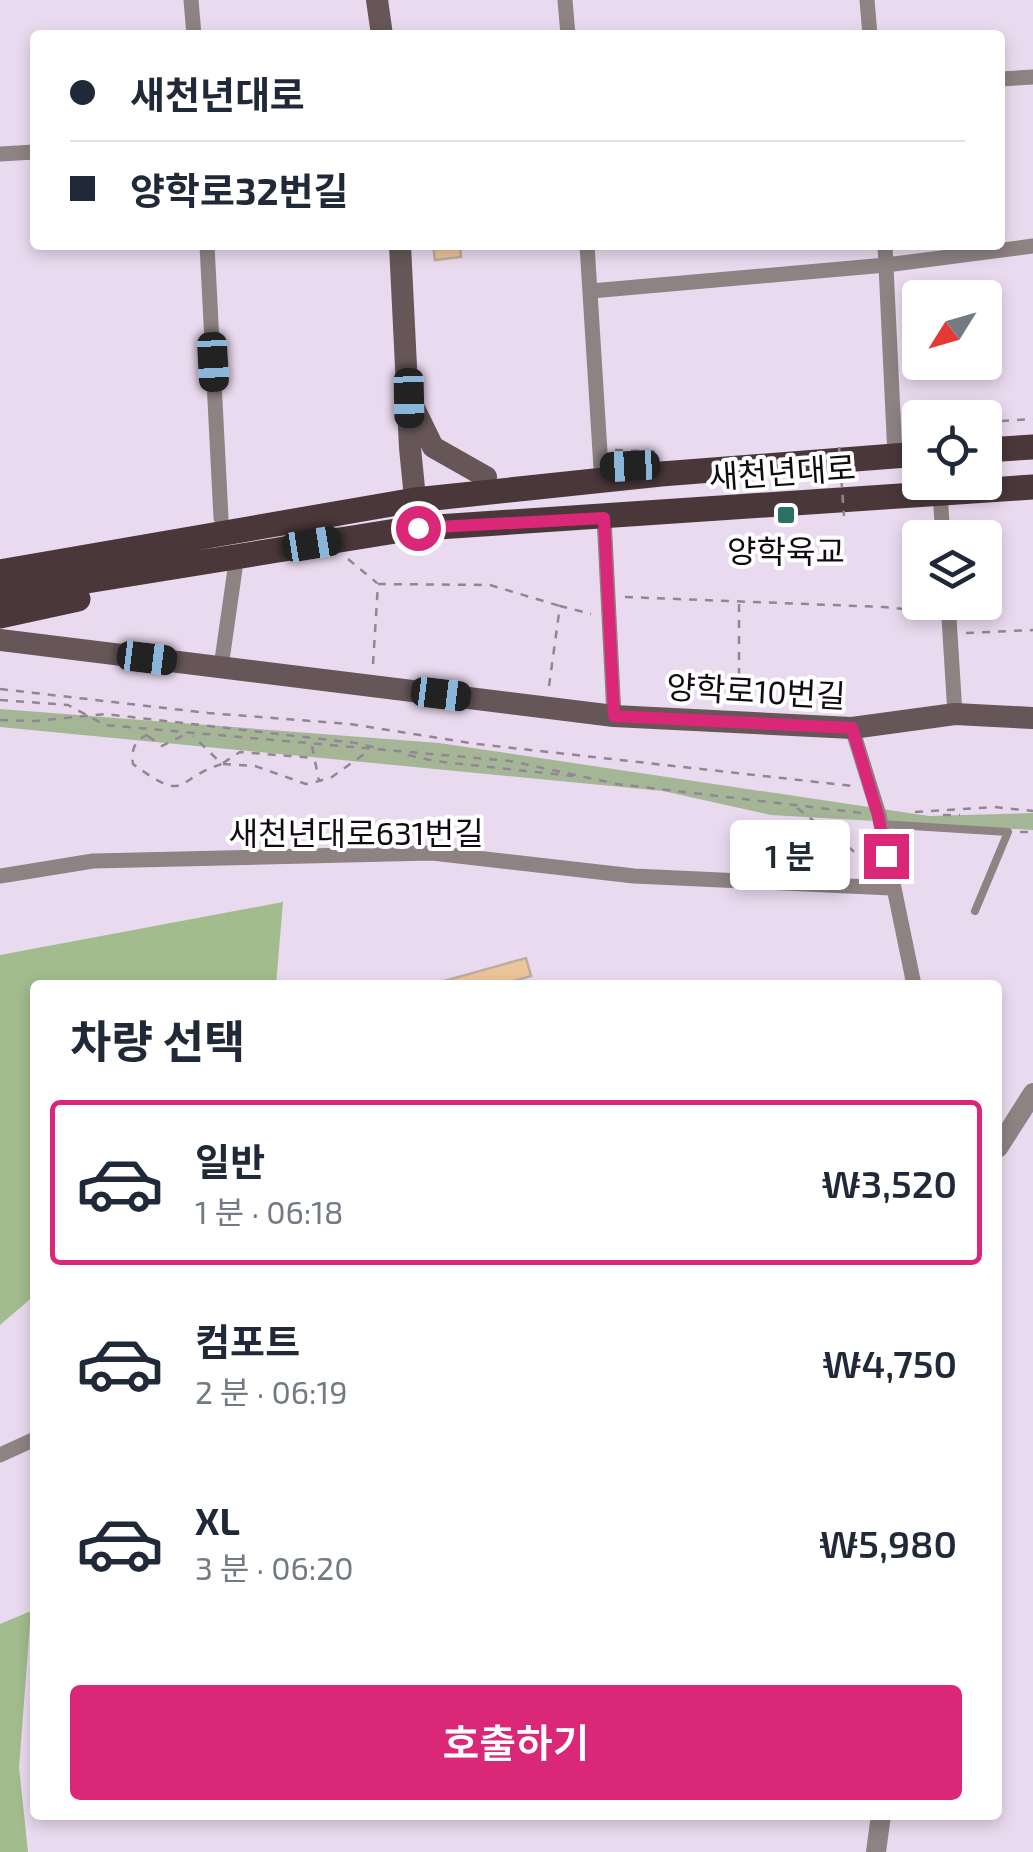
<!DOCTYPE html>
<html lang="ko">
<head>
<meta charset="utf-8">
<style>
  :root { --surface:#fff; --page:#f6f6f7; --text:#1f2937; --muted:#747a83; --line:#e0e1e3; --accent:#db2777 }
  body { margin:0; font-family:"Exo 2","Noto Sans KR",sans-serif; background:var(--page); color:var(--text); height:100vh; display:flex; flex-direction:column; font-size:38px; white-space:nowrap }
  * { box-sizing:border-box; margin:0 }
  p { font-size:32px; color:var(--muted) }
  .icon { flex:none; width:55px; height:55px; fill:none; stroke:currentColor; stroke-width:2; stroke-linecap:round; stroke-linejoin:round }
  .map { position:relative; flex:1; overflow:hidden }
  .sheet { position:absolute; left:30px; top:980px; width:972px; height:840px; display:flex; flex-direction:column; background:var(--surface); border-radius:10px; box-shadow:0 5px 15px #0003 }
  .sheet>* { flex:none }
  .hud { position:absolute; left:30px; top:30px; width:975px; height:220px; border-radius:10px; box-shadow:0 5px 15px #0003; display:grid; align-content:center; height:220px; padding:0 40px; background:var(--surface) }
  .needle { width:65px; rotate:233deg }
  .tools { position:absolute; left:902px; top:280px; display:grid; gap:20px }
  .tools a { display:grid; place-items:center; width:100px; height:100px; border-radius:10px; background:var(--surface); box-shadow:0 5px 15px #0003; font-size:50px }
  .end { position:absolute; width:45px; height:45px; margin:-22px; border:12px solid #db2777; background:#fff; box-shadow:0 0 0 5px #fff }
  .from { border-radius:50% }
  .bubble { position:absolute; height:70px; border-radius:10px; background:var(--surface); box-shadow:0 5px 15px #0003; font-size:32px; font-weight:600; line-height:70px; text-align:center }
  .car { position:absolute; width:30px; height:60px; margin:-30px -15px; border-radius:12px; box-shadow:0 0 8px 2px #0007; background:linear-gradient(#222 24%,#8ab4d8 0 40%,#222 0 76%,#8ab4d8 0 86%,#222 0) }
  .hud b { display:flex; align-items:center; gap:35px; height:95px; font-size:38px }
  .hud b+b { border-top:2px solid var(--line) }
  .hud i { width:25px; height:25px; background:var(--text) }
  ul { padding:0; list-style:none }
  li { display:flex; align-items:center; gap:30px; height:165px; margin:0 20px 15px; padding:0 20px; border:5px solid transparent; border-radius:10px }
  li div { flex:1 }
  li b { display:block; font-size:38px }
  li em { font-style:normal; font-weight:600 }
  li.on { border-color:var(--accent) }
  li>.icon { width:90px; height:90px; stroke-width:1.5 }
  h2 { padding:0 40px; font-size:45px; line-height:120px }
  .primary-button { display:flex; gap:20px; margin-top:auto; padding:20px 40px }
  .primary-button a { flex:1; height:115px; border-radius:10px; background:var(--accent); color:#fff; font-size:40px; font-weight:600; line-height:115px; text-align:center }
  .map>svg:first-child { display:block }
</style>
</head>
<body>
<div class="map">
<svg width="1033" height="1852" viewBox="0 0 1033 1852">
  <rect width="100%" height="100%" fill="#eadaef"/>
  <path fill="#a5b697" d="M0,709l439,34 490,73 104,-3v17l-262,-15 -108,-24 -663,-64z"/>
  <path fill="#a2bc8d" d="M283,902l-7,83h-241v310l-35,30v-370z
    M31,1611l-12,156 9,85h-28v-228z"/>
  <path fill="#edc59b" stroke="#bfad9b" stroke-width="2.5" d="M433,245h27l1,12 -26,3z
    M526,958l5,18 -31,9h-70z"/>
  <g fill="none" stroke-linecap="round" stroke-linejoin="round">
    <path stroke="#928695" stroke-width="2.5" stroke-dasharray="8 8" stroke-linecap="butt" d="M985,422l48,-3
      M615,450l47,2
      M348,559l29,24
      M625,597l259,10 48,5
      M739,604v97
      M966,633l67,-3
      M373,664l5,-80 112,1 70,21
      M549,686l11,-80 31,8
      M0,689l208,24 142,11 127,20 376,42
      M0,700l68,5 37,20 405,36 107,23 245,29
      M0,720l36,1 69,-7 251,29 29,7
      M148,735c-14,4 -17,16 -15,29 56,41 40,15 89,0l-29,-28
      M148,736l14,10 22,-11
      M312,746l7,35 13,-4 35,-25
      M408,755l26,6 139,15
      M223,763l17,-11 74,6
      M223,764l32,2 51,18 13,-3
      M797,808l54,41 21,20
      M915,812l79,-5 39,4
      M943,815h17
      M1020,832h13"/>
    <path stroke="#8e8283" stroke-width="8" d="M880,824l128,8 -33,79"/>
    <path stroke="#8e8283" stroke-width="15" d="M191,0l3,35
      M565,0l3,35
      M867,0l3,35
      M1000,79l33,-2
      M0,154l35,-2
      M207,245l14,273
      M587,245l14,223
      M885,245l10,211
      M591,291l295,-26 147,-19
      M940,493l3,45
      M604,517l10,199
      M948,602l7,112
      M221,667l14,-98
      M852,728l27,87 35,170
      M0,876l93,-15 339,-8 202,23 257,12
      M0,1455l35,-16"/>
    <path stroke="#8e8283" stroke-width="20" d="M998,1148l35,-55
      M876,1852l5,-37"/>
    <path stroke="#665658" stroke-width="22" d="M377,0l5,35
      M400,245l10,203 8,80
      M413,406l20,41 53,30
      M0,640l614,76 238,12 103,-14 78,4"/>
    <path stroke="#4a373a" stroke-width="25" d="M985,450l48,-3
      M0,572l415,-72 246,-26 259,-20
      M0,595l408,-66 625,-42
      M0,616l78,-17"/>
    <path stroke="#928695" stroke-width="2.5" stroke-dasharray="8 8" stroke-linecap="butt" d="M839,447l5,69"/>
  </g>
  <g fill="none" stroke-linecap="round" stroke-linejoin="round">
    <path stroke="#db2777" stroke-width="12" d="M418,528l186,-10 10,198 238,12 26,87 8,41"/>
  </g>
  <rect fill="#2a7064" stroke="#fff" stroke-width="4" x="776" y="505" width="20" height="20" rx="5"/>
  <g text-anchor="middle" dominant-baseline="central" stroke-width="8" stroke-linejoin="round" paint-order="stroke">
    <g font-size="32" fill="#100a11" stroke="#fff">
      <text transform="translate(782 471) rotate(-4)">새천년대로</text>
      <text transform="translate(756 690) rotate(3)">양학로10번길</text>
      <text x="356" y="832">새천년대로631번길</text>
    </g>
    <g font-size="32" fill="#100a11" stroke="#fff">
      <text x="786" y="550">양학육교</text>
    </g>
  </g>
</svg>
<div class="tools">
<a><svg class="needle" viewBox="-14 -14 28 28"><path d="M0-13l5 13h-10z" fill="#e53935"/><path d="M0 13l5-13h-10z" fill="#747a83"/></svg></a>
<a><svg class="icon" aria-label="locate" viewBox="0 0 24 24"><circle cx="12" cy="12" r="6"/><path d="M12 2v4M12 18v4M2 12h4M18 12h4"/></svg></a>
<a><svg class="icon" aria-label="layers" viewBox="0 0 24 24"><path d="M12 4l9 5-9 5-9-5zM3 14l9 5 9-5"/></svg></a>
</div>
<i class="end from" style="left:418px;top:528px"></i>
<i class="end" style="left:886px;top:856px"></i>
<div class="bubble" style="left:730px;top:820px;width:120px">1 분</div>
<i class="car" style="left:213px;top:362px;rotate:177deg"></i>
<i class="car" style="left:409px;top:398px;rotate:179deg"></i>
<i class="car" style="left:630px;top:466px;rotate:267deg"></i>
<i class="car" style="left:312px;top:544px;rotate:81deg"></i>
<i class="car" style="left:147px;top:658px;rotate:97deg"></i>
<i class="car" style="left:441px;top:694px;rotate:97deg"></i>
<div class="hud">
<b><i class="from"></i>새천년대로</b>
<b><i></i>양학로32번길</b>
</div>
<section class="sheet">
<h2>차량 선택</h2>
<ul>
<li class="on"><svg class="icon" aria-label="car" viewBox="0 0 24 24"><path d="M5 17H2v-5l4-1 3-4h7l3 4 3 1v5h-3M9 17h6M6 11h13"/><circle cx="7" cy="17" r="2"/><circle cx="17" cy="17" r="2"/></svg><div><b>일반</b><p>1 분 · 06:18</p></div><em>₩3,520</em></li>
<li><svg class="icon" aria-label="car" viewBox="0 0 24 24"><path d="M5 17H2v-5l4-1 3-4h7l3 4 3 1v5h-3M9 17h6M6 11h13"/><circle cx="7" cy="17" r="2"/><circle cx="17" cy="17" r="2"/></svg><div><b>컴포트</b><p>2 분 · 06:19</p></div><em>₩4,750</em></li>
<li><svg class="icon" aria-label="car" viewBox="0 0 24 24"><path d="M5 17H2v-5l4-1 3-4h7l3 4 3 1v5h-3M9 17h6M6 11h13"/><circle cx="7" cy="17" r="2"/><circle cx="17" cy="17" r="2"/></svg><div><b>XL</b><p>3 분 · 06:20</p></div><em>₩5,980</em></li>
</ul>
<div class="primary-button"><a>호출하기</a></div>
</section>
</div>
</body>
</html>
